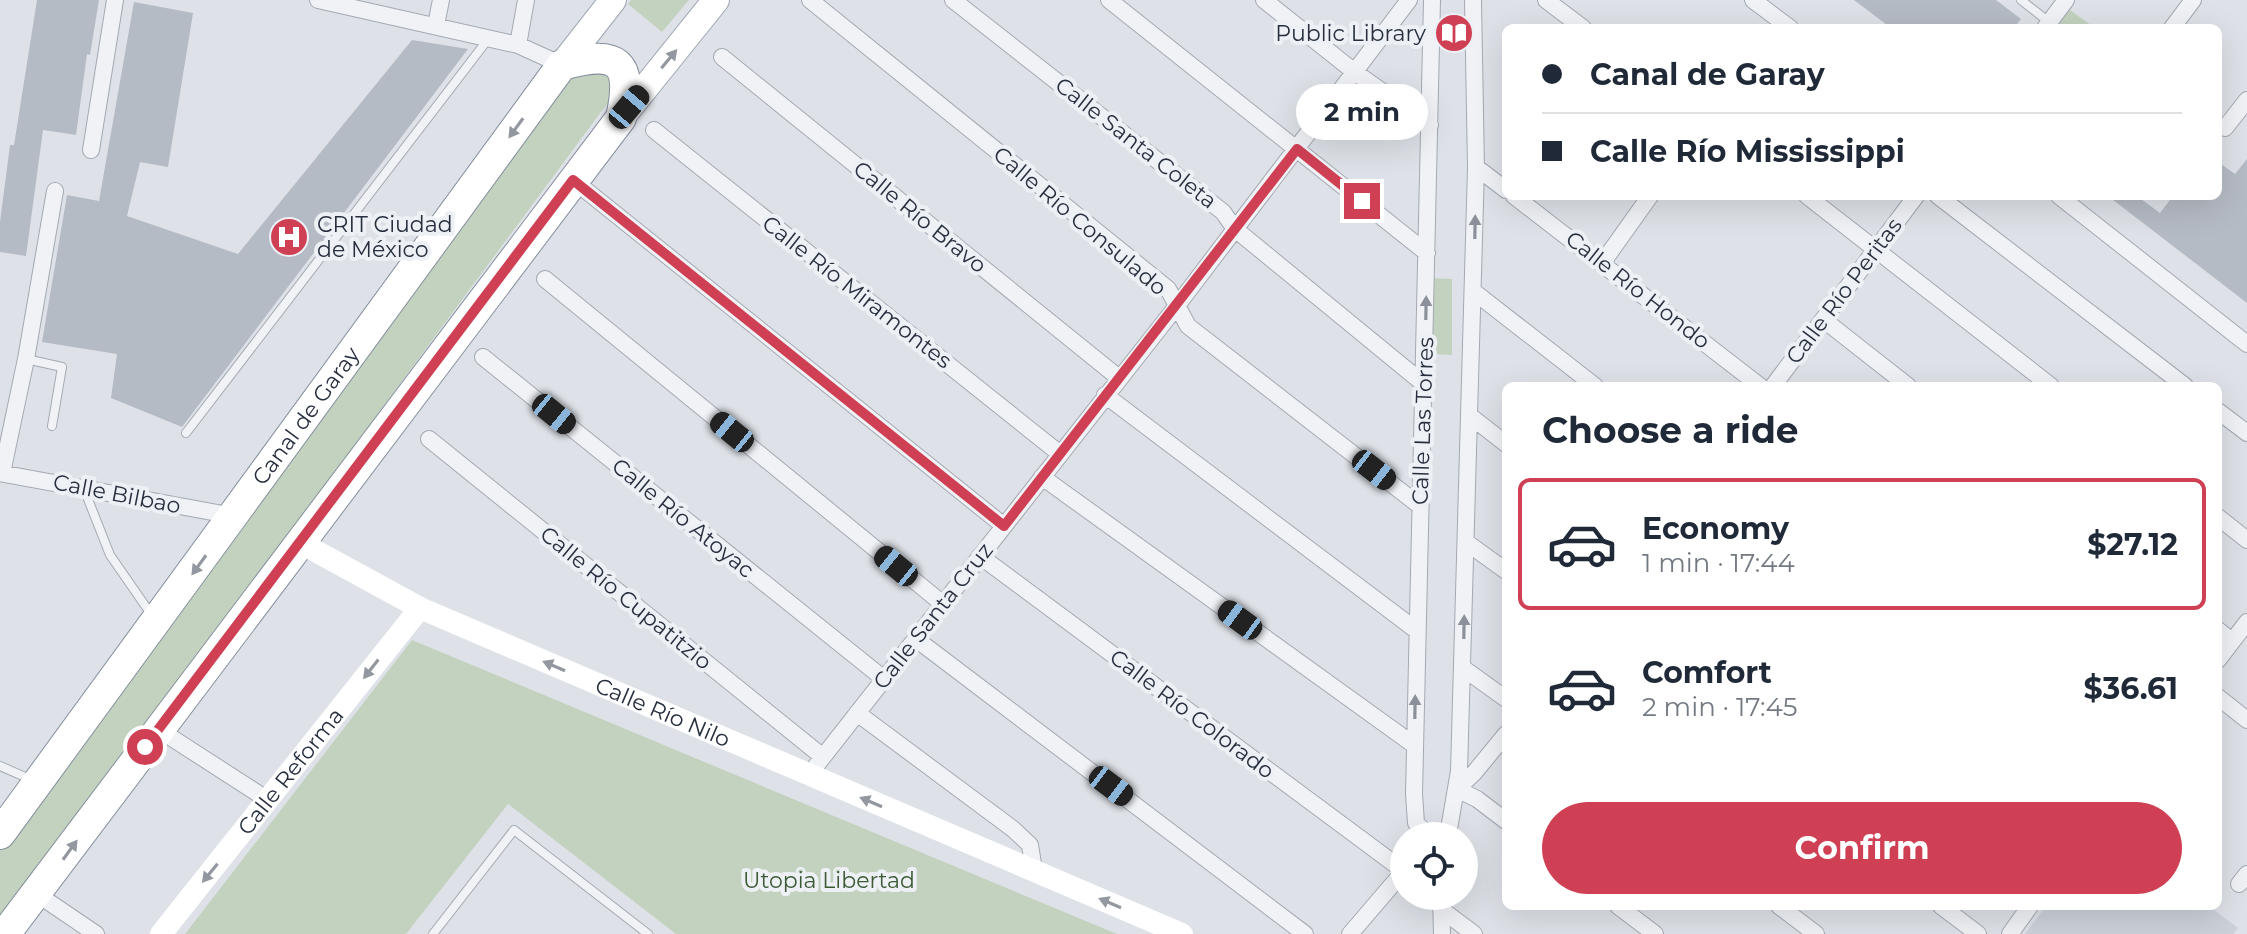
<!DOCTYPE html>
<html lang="en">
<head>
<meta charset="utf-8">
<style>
  :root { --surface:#fff; --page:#f6f6f7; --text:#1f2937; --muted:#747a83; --line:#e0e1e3; --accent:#cf4055 }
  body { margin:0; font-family:Montserrat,sans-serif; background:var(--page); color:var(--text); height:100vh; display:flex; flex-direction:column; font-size:30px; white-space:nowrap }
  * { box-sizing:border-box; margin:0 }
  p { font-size:26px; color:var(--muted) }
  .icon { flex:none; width:44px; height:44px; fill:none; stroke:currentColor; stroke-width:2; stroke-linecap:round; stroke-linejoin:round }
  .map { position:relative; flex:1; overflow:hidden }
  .drawer { position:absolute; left:1502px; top:382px; width:720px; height:528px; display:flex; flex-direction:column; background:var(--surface); border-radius:12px; box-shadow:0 8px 32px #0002 }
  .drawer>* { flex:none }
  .guide { position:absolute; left:1502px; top:24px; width:720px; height:176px; border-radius:12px; box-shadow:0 8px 32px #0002; display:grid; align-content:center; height:176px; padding:0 40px; background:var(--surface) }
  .controls { position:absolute; left:1390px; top:822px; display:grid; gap:16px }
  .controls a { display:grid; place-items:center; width:88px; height:88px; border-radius:50%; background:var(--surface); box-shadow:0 8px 32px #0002; font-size:40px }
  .end { position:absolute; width:36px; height:36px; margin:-18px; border:10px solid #cf4055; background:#fff; box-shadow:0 0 0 4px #fff }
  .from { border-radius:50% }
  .bubble { position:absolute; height:56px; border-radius:28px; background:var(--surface); box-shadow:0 8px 32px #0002; font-size:26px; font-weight:700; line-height:56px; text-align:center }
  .car { position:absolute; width:24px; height:48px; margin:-24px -12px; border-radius:10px; box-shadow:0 0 6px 2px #0007; background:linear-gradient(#222 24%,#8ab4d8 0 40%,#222 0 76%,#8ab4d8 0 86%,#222 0) }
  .guide b { display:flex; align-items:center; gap:28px; height:76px; font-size:30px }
  .guide b+b { border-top:2px solid var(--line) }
  .guide i { width:20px; height:20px; background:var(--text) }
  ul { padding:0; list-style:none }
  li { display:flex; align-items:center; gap:24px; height:132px; margin:0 16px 12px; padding:0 24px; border:4px solid transparent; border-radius:12px }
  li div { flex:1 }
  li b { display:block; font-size:30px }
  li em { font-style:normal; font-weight:700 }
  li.active { border-color:var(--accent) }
  li>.icon { width:72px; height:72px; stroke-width:1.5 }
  h2 { padding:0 40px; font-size:36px; line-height:96px }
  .action { display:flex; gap:16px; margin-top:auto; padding:16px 40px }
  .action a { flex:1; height:92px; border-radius:48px; background:var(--accent); color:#fff; font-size:32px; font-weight:700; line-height:92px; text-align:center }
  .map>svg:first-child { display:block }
</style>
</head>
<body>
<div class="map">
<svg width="2247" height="934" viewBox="0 0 2247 934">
  <rect width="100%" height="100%" fill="#dee2e8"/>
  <path fill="#ccd1da" d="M2046,906h163l29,22 -5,6h-208z"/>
  <path fill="#c3d2bf" d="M631,0h58l-27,32 -34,-28z
    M2070,10l25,18h-39z
    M578,68l33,4 1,25 -582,787 -30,32v-65z
    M1431,278l21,1v76l-22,-1z
    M412,640l705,294h-441l-168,-130 -102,130h-221z"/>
  <path fill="#b5bbc4" d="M37,0h62l-9,55 -3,-1 -11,81 -33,-5 -17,126 -26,-4v-30l10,-77h4z
    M1854,0h142l25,19 -7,9h-123z
    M134,2l59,11 -25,154 -28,-5 -13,54 111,38 174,-214 56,9 -286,378 -71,-29 6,-44 -75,-12 25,-147 32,6z
    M2247,159v144l-139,-107h29l23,17 13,-17h45v-34l17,12z"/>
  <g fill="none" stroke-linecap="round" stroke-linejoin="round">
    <defs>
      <path id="lane" d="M2021,0l28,22
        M26,359l36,8 -10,59
        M186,433l303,-395
        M84,489l26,66 43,62
        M0,766l32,14
        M433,934l81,-104 134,104"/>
      <path id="street" d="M318,0l200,45 44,20
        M810,0l358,289 20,37 232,180
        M953,0l270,212 12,17 189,155
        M1109,0l318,253
        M1264,0l92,73 74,52
        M1546,0l37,28
        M1753,0l37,28
        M436,25l5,-25
        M2045,28l21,-28
        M2172,28l21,-28
        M518,45l8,-45
        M722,57l397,321
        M2225,128l22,-28
        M654,130l405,323
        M91,150l24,-150
        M1476,167l30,23
        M573,180l431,346
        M1514,196l246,190
        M1807,196l244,190
        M1938,196l247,190
        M2059,196l188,148
        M1603,262l47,-66
        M545,279l398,325
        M1473,291l122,95
        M1824,320l84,66
        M483,357l401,322
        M1773,386l143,-190
        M1105,395l311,235
        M2218,411l29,22
        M1469,415l37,29
        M429,439l394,318
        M0,473l234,43
        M2,473l24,-114 29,-168
        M1042,477l372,268
        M2218,517l29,23
        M1466,542l40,29
        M980,556l424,315 -54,63
        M2218,630l14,11
        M916,639l389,295
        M2218,660l29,-38
        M1463,668l43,31
        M2218,697l29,23
        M857,713l156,116 17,16 4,25
        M158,729l110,71
        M808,776l368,-469 233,-307
        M1457,789l17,-16 32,-39
        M1457,789l20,10 29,22
        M1429,836l-13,-13 -2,-29 18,-794
        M1442,836l7,-7 10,-58 17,-604 -3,-167
        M2239,884l8,-10
        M37,894l59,40
        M1441,896l1,38
        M1618,906l37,28
        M1779,906l37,28
        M1941,906l37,28
        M1442,910l32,24
        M2010,934l20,-28"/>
      <path id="primary" d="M562,65l51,-65
        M621,118l95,-118"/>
      <g id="highway">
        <path id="s3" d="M0,834l562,-769c55,-15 72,-5 59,53l-616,816"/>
      </g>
    </defs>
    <use href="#lane" stroke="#a3a9b2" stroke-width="10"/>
    <use href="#street" stroke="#a3a9b2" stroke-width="18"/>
    <use href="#primary" stroke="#9da6b3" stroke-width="28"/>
    <use href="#highway" stroke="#858f9e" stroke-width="32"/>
    <use href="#lane" stroke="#f0f2f6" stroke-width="8"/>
    <use href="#street" stroke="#f0f2f6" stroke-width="16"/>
    <g stroke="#fff" stroke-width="22">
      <path id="s1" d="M299,542l121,66 762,326"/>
      <path id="s2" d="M161,934l259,-326"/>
    </g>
    <use href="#primary" stroke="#fff" stroke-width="26"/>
    <use href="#highway" stroke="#fff" stroke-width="30"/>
  </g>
  <defs><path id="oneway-solid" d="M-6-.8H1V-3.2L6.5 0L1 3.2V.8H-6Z" transform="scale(2)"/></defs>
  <g fill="#93979f">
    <use href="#oneway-solid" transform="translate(669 59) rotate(-50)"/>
    <use href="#oneway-solid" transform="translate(516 128) rotate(126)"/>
    <use href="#oneway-solid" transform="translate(199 565) rotate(126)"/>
    <use href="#oneway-solid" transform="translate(554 666) rotate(-157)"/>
    <use href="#oneway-solid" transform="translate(371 669) rotate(128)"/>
    <use href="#oneway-solid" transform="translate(871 802) rotate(-157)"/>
    <use href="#oneway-solid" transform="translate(70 850) rotate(-54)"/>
    <use href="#oneway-solid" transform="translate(210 873) rotate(129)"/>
    <use href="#oneway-solid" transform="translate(1110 903) rotate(-157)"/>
  </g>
  <g fill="#8c909a">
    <use href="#oneway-solid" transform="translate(1475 227) rotate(-89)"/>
    <use href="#oneway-solid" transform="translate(1426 308) rotate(-89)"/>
    <use href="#oneway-solid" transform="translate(1464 627) rotate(-89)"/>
    <use href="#oneway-solid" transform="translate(1415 707) rotate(-89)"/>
  </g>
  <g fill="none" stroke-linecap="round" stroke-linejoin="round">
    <path stroke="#cf4055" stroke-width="10" d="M145,747l428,-567 431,346 293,-377 65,52"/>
  </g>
  <defs>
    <symbol id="library-disc" viewBox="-11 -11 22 22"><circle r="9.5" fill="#cf4055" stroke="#edf0f5"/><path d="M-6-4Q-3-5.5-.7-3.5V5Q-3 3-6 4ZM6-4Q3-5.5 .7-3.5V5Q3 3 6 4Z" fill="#fff"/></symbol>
    <symbol id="hospital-disc" viewBox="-11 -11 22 22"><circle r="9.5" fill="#cf4055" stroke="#edf0f5"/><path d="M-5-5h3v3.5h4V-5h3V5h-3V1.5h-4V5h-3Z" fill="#fff"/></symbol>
  </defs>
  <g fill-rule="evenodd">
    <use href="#library-disc" x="1432" y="11" width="44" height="44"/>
    <use href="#hospital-disc" x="267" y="215" width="44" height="44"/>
  </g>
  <g text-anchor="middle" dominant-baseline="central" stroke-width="8" stroke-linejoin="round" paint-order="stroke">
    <g font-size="22" fill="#272f3f" stroke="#edf0f5" text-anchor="end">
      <text x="1426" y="33">Public Library</text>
      <text x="317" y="224" text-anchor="start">CRIT Ciudad<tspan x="317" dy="25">de México</tspan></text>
    </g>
    <g font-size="22" fill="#272f3f" stroke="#edf0f5">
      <text transform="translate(1136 143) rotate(38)">Calle Santa Coleta</text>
      <text transform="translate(920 217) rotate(39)">Calle Río Bravo</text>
      <text transform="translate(1080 221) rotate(40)">Calle Río Consulado</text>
      <text transform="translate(1638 290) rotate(38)">Calle Río Hondo</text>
      <text transform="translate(1844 291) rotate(-53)">Calle Río Peritas</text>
      <text transform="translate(857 292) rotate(38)">Calle Río Miramontes</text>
      <text stroke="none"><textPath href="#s3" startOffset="518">Canal de Garay</textPath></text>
      <text transform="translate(1423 421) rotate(-88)">Calle Las Torres</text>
      <text transform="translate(117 494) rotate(11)">Calle Bilbao</text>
      <text transform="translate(683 518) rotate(39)">Calle Río Atoyac</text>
      <text transform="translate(626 598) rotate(39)">Calle Río Cupatitzio</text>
      <text transform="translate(933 616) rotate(-52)">Calle Santa Cruz</text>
      <text stroke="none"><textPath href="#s1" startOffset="402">Calle Río Nilo</textPath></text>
      <text transform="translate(1192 714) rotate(37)">Calle Río Colorado</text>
      <text stroke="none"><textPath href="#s2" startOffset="208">Calle Reforma</textPath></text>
    </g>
    <g font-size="22" fill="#3b5a34" stroke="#edf0f5">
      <text x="829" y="880">Utopia Libertad</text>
    </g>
  </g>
</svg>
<div class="controls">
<a><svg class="icon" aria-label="locate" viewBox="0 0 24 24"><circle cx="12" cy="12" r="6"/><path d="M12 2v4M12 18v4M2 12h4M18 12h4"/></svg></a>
</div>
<i class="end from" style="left:145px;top:747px"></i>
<i class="end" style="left:1362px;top:201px"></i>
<div class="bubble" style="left:1296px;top:84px;width:132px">2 min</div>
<i class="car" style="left:629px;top:107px;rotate:40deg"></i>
<i class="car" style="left:554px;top:414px;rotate:129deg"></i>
<i class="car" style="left:732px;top:432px;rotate:309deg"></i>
<i class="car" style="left:1374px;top:470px;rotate:128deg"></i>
<i class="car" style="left:896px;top:566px;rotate:309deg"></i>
<i class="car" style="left:1240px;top:620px;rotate:306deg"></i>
<i class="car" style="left:1111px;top:786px;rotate:127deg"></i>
<div class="guide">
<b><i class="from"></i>Canal de Garay</b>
<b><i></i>Calle Río Mississippi</b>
</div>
<section class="drawer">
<h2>Choose a ride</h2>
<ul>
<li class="active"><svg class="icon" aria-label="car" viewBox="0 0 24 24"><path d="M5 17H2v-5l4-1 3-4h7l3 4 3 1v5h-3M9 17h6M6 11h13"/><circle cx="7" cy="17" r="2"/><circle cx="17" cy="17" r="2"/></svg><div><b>Economy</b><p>1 min · 17:44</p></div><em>$27.12</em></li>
<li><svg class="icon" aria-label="car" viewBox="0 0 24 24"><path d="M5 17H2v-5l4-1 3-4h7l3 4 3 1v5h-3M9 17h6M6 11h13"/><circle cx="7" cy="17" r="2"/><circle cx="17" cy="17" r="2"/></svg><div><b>Comfort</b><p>2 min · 17:45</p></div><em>$36.61</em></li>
</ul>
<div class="action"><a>Confirm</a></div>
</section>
</div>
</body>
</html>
